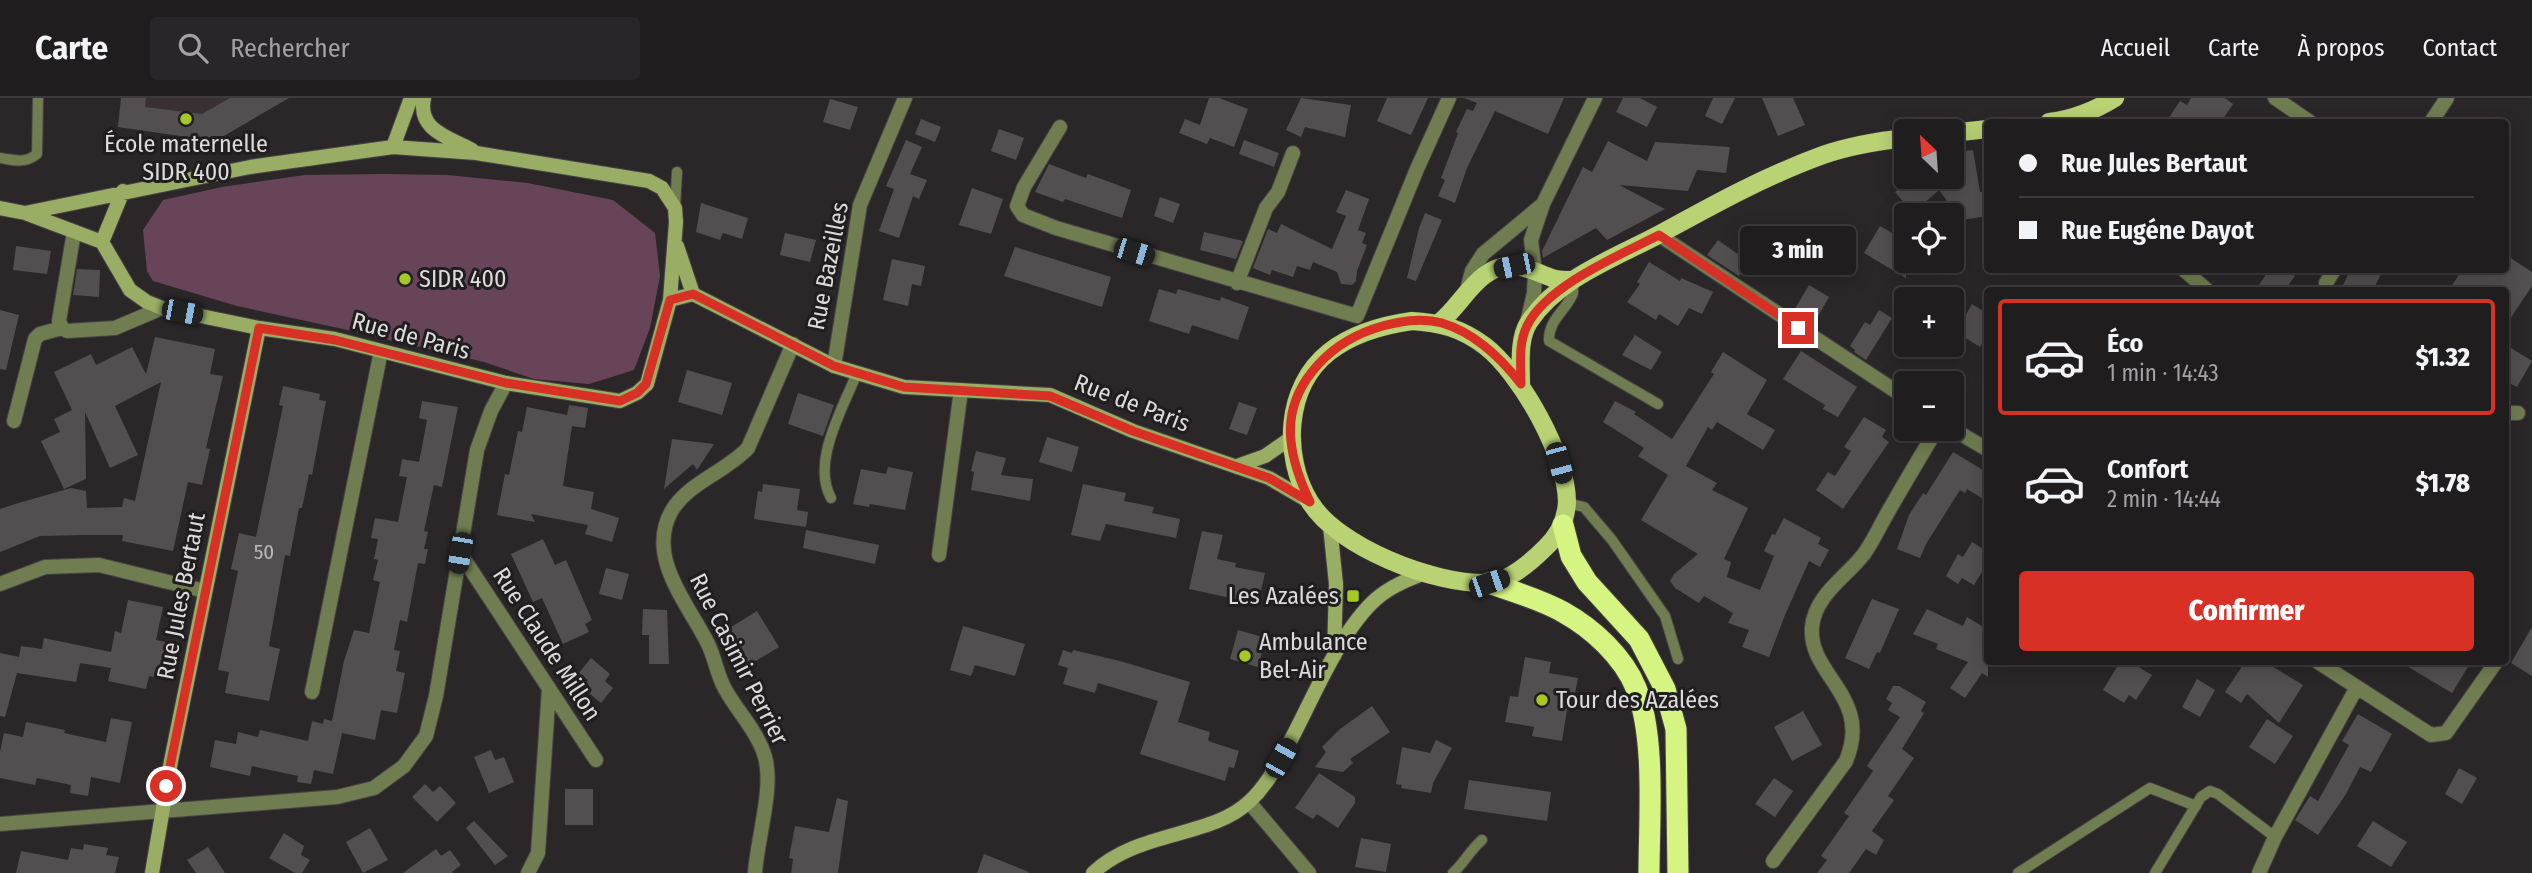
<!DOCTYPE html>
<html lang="fr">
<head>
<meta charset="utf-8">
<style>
  :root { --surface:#201d1f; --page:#282628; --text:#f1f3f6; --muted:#a2a2a4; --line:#3d3b3d; --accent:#d93025 }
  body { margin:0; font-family:"Fira Sans Condensed",sans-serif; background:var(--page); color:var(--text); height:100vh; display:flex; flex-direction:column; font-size:26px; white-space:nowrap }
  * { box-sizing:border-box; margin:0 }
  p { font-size:23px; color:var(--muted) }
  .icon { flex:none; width:38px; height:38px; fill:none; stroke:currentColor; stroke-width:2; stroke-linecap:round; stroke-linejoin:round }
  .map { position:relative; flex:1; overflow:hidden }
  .side { position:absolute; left:1984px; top:189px; width:525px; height:378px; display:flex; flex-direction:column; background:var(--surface); border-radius:7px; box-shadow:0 4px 18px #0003,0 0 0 2px var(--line) }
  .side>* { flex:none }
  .banner { position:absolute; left:1984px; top:21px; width:525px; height:154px; border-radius:7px; box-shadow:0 4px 18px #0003,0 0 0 2px var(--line); display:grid; align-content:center; height:154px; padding:0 35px; background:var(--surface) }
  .needle { width:46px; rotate:335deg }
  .fabs { position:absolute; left:1894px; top:21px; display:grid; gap:14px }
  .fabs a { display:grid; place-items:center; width:70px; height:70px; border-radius:7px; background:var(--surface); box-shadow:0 4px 18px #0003,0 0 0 2px var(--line); font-size:35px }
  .end { position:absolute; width:32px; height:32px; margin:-16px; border:9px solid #d93025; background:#fff; box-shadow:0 0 0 4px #fff }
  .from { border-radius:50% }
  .bubble { position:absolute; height:49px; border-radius:7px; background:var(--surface); box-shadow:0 4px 18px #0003,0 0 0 2px var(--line); font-size:23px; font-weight:800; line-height:49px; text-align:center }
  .car { position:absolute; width:21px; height:42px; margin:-21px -10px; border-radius:9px; box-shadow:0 0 5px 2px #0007; background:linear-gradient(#222 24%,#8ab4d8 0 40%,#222 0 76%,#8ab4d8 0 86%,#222 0) }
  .banner b { display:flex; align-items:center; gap:24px; height:66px; font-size:26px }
  .banner b+b { border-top:2px solid var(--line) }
  .banner i { width:18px; height:18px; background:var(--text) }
  ul { padding:12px 0 0; list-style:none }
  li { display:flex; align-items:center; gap:21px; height:116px; margin:0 14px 10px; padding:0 21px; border:4px solid transparent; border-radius:7px }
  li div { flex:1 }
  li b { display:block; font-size:26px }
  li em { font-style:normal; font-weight:800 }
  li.active { border-color:var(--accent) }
  li>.icon { width:63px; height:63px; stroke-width:1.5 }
  .primary-button { display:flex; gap:14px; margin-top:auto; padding:14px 35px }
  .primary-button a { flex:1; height:80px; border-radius:7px; background:var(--accent); color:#fff; font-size:28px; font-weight:800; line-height:80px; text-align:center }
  header { display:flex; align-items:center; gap:42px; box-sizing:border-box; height:98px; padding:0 35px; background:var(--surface); border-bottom:2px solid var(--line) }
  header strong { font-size:33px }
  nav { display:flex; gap:38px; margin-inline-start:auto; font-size:24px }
  .search { width:490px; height:63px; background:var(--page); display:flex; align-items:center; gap:18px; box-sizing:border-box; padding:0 24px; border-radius:7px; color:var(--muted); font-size:26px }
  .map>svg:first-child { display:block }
</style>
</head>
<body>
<header>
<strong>Carte</strong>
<div class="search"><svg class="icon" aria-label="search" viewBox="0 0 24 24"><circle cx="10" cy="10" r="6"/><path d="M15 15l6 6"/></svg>Rechercher</div>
<nav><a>Accueil</a><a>Carte</a><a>À propos</a><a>Contact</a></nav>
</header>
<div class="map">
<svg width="2532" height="775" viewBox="0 0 2532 775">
  <rect width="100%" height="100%" fill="#2b2729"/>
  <path fill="#393034" d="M121,0h168l-74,43 -97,-14z"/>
  <path fill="#684458" d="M384,76l63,1 81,8 85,17 42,33 5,43 -10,52 -16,42 -45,14 -55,-5 -50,-17 -141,-33 -106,-23 -84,-25 -6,-10 -4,-41 20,-30 59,-13 83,-12z"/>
  <path fill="#534f51" d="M121,0h25l-1,9 57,7 28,-16h59l-74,43 -97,-14z
    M1209,0h10l29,11 -14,38 -24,-9 -3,6 -28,-11 6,-14 15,6z
    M1301,0l50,7 -6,32 -40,-10 -4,10 -15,-7z
    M1387,0h41l-17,37 -34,-14z
    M1464,0h100l-16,36 -53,-23 -28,57 -12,35 -17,-7 7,-16 -4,-2 17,-45 -2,-1 11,-23 6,2 4,-8z
    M1623,0h17l17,9 -10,20 -31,-15z
    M1713,0h22l-13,26 -17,-8z
    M1762,0h31l12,27 -27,11z
    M2191,0h34l8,6 -12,18h-55l14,-21 7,4z
    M830,1l28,8 -8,23 -27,-8z
    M921,21l20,8 -6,15 -20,-8z
    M999,31l25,9 -8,22 -25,-9z
    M906,42l16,7 -12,27 17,6 -8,19 -6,-3 -14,42 -20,-7 15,-42 -8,-3z
    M1244,42l35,13 -5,14 -35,-13z
    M1608,43l39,20 8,-19 75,5 -4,26 -29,-3 -9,21 -69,-6 46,24 -58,31 -11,-12 -53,30 -1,-7 41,-84 9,5z
    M1973,52l7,42 8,-1v25l-27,4 -22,-30 -26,23 -18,-21 19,-15h41l-4,-24z
    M1049,66l37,14 2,-4 43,16 -9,28 -57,-19 -2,3 -28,-10z
    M972,90l31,11 -12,35 -32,-9z
    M1346,92l23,9 -11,31 8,3 -4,10 5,2 -10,26 -1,10 -4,4 -11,-1 -4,-12 -24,-10 -3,8 -13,-4 -4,11 -21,-7 -2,5 -17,-7 15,-39 9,4 4,-9 51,25 14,-33 -10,-4z
    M1160,99l20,7 -7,19 -19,-7z
    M701,105l47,15 -6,21 -19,-6 -3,7 -24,-8z
    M1425,115l17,7 -26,61 -9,-3 12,-50z
    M1880,128l26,15v37l-42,-25z
    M1824,130l18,11 -15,26 -18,-13z
    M1204,134l39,9 -7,18 -36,-9z
    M785,135l31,7 -6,22 -30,-7z
    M1718,142l31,22 -10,14 -32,-21z
    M16,148l35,5 -4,23 -34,-4z
    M1015,149l96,30 -9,30 -98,-31z
    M2506,157l26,17v14l-26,39v-35h-57l13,-20h44z
    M892,161l33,7 -4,20 -9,-2 -4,22 -25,-6z
    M1649,164l31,19 1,-3 32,14 -11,22 -13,-6 -11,18 -19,-12 -3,6 -29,-18 13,-18 -3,-2z
    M77,171l23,1 -1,27 -26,-2z
    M2269,172h16l10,6 -10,14h-17l-9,-5z
    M2350,172h33l-10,20h-32z
    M1809,187l20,12 -16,28 -20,-13z
    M1159,191l17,5 2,-5 42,12 1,-4 28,10 -11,33 -46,-15 -3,9 -40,-13z
    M1972,206l16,10v20l-8,13 -24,-15z
    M0,212l19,5 -13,55 -6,-1z
    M1879,212l13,8 -26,42 -12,-8 1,-2 -5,-4 15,-24 5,3z
    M1635,237l27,17 -11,18 -29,-15z
    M155,239l60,12 -5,25 13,2 -17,72 4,1 -8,36 -14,-3 -15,69 -51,-10 1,-6h-38l-45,1 -40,16v-43l15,-5 56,-16 15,3 1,17 35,-1 2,-9 11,3 26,-119 -46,24 23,49 -28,13 -25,-56 1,67 -22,10 -23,-48 19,-9 -6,-13 18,-9 -18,-38 37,-18 5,11 36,-18 14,27z
    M2506,247l26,16 -15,26 -11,-6z
    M1801,253l56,36 -19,30 -15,-8 2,-4 -42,-26z
    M1723,254l44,28 -20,34 28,16 -12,20 -46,-28 -5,8 -4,-3 -22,39 31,17 -5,7 36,18 -24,51 7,3 -4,15 33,13 14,-34 -10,-5 8,-17 3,1 9,-17 37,20 -3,6 11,6 -9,17 -11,-6 -24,54 -16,42 -27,-10 7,-17 -21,-7 5,-10 -29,-17 -5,7 -24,-15 -5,-7 4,-7 24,-20 -57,-34 27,-45 -30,-19 6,-8 -41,-26 12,-21 21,11 -2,2 38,25 42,-65 -3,-2z
    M687,272l45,13 -10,32 -44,-13z
    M283,288l37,8 -1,6 7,1 -14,74 -3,-1 -7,34h-3l-9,48 -5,-1 -15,84 -1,7 11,3 -11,52 -44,-8 4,-21 -11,-2 20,-99 -7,-2 8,-36 17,4 27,-131 -4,-1z
    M798,295l36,12 -11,31 -35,-12z
    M422,303l36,6 -16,80 -8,-2 -10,46 4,1 -4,17h4l-3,15 -7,-1 -11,59 -7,-2 -6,30 6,1 -4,20 9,2 -8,40 -16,-3 -6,30 -33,-7 -9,41 -19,-4 -3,14 -14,-2 1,-6 -46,-10 -2,10 -40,-9 5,-27 21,4 2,-12 20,5 2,-7 48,11 4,-20 11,3 1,-5 8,2 12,-60 10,-31 15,3 11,-51 -7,-2 5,-20 -4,-1 4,-20 -7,-1 4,-20 23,4 9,-45 -8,-1 3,-17 17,3 4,-20 4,-22 -8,-2z
    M1239,304l18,6 -10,27 -18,-6z
    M569,307l19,3 -3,20 -13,-2 -9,60 31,6 -3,17 28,9 -7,24 -27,-8 3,-9 -57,-11 4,8 -38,-7 8,-41 4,1 9,-44 4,1 5,-25 40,8z
    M1864,319l22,13 -4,7 7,5 -46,67 -27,-19 12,-18 7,4 16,-25 -7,-4z
    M1047,339l32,10 -7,25 -33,-10z
    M672,341l42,5 -17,26 -4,-6 -29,25z
    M976,353l30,7 -5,17 32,4 -3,22 -59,-11 3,-18 -3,-1z
    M1953,354l35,21v29l-21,-13 -2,4 -5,-3 -34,54 -6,14 -23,-9 12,-34 14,-22 3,2z
    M888,369l25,5 -8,38 -35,-6 -1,3 -16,-3 8,-35 25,5z
    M763,386l37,5 -3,21 11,2 -2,15 -52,-8 4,-28 4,1z
    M1083,386l43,9 -2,8 30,6 -2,6 28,6 -4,19 -70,-14 -6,17 -29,-6z
    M806,432l73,15 -4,19 -72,-16z
    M1202,433l21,4 -6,24 19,4 -1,4 30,6 -7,31 -69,-15z
    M543,441l12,26 11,-5 26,60 -7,4 4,8 -26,12 -21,-46 -9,4 -22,-48z
    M1972,444l16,10v10l-14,23 -12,-7 -4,6 -12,-8 12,-22 5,3z
    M606,470l23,6 -7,26 -23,-6z
    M1872,501l27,10 -19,44 -3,-1 -8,17 -24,-11z
    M128,502l35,7 -7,33 14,3 -7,36 -14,-3 -3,13 -38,-8 3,-13 -31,-5 -4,19 -59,-9 -12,44 -5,-1v-63l19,4 2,-11 21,3 2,-11 67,14 4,-21 6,2z
    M643,511l24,1 2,54h-20v-29h-7z
    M1927,511l36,17 4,-9 21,13v47l-6,-4 -17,25 -15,-10 18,-26 -32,-13 2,-5 -25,-10z
    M757,513l22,36 -30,18 -21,-36z
    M963,528l62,18 -10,32 -40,-11 -4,11 -21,-6z
    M2532,529v49l-21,-13z
    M1238,532l28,8 -8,29 -28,-8z
    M1063,552l9,3 1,-3 47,11 70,21 -12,40 32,10 -2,8 3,2 28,9 -5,17 -5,-1 -4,14 -85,-27 18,-53 -60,-18 -3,10 -32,-9 5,-16 -10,-3z
    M1525,559l26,5 -2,11 29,5 -5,26h-5l-6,37 -30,-5 2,-9 -29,-5 5,-26 8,1z
    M591,560l19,16 -5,7 8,7 -12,15 -19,-16 6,-7 -9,-7z
    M2120,564h10l22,13 -16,25 -7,-5 -5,8 -21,-13z
    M2245,564h20l38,23 -24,38 -32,-29 -6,9 -16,-11z
    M2400,564h71l-19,31z
    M2197,581l18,11 -15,27 -18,-10z
    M1893,588h6l27,16 -5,9 3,2 -22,36 12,9 -26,38 6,4 -22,31 12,9 -8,15 -10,-6 -17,24h-32l10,-13 -6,-4 28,-40 -5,-3 29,-42 -6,-5 33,-49 -12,-7 4,-7 -6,-4z
    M1372,608l18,26 -40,27 3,4 -10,9 -28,-5 11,-15 -4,-5 18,-18z
    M1803,613l19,34 -30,16 -18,-34z
    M2358,616l34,20 -21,38 -11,-5 -14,27 -28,41 -23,-15 15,-24 8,5 31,-56 -7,-4z
    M111,620l21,4 -12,61 -29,-6 -3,19 -18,-3 1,-8 -34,-7 -2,7 -35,-7v-26l4,-19 19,4 3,-15 39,8 -1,3 42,9z
    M2267,621l26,17 -18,28 -26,-17z
    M1436,642l16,8 -19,35 -2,10 -30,-5 1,-3 -6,-1 6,-37 28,6z
    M491,652l4,10 9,-3 10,25 -25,11 -15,-36z
    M2459,670l18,10 -15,26 -17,-10z
    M1319,675l36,24v6l-17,25 -21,-14 -4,5 -18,-11z
    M1774,680l19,13 -18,26 -20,-13z
    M1469,682l82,12 -4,29 -83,-12z
    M425,686l8,8 7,-6 16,17 -19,19 -25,-25z
    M565,691h28v36h-28z
    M837,700l11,3 -10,72h-47l2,-14 -4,-1 6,-32 34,6z
    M474,723l34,35 -13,9 -29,-37z
    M2373,723l34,21 -16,25 -34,-21z
    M370,730l18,32 -25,13 -17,-31z
    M284,735l20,13 -3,9 9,5 -8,13h-7l-26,-15z
    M1361,740l30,6 -5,28 -31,-5z
    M84,746l24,4 -2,7 13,2 -4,16h-99l5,-22 47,9 3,-12 12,2z
    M208,749l17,26h-29l-9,-13z
    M436,751l5,7 9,-6 11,15 -9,7 1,1h-50z
    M984,756l45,18 -1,1h-51z"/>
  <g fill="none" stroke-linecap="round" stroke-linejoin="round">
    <defs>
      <path id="lane" d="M0,60c14,2 25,6 37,-4l1,-56
        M675,110l2,-36
        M1573,182c0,1 0,12 0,13 -5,16 -25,26 -24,48l109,63
        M831,400c-20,-36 12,-90 26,-125
        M1567,405l17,4 28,33 53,76 13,43
        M1453,775c11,-10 18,-24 29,-33
        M2018,775l132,-85 46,18
        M2155,775l46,-76 9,-6 8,3 57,43"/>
      <path id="street" d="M2275,0l35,24
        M2431,24l16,-24
        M1060,29l-36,60 -7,19 6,9 33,13 301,88
        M74,134l-15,89 3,7 5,3 48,-3 47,-20
        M1659,137l247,163
        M2184,172l23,20
        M1237,185l29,-75 12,-16 15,-39
        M2326,185l8,-13
        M1467,192l5,-19 11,-17 59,-49
        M1357,218l60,-147 32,-71
        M1527,225l7,-30 1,-21 -4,-32 12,-36 52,-106
        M834,268l26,-161 45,-107
        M2506,315h12
        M14,323l21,-82 5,-5 22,-6
        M1951,330l37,22
        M460,455l136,207
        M939,457l22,-165
        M0,486l45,-17 54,-2 106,26
        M2318,564l113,73 15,-2 50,-71
        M312,594l69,-341
        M1249,704l60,71
        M0,726l337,-27 37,-9 30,-22 22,-30 10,-40 41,-246 14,-39 15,-28
        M1773,763l73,-100c27,-65 -38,-85 -34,-134 3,-32 34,-50 52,-73 9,-13 16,-28 24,-42 16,-28 32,-55 49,-83
        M528,775l10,-20 11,-165
        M755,775c2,-33 19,-86 10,-116 -7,-25 -28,-46 -40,-68 -8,-14 -10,-31 -17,-45 -19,-39 -62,-86 -37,-132 16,-29 55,-40 77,-64l45,-104
        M2259,775l16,-36 82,-150"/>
      <path id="secondary" d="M424,0c-7,32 24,39 48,52
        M393,49l18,-49
        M0,110l25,5 77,29 28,48 17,12 15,6 97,20 76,11 171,44 114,18 17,-8 10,-9 23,-84 6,-78 -1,-14 -13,-20 -13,-7 -173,-28 -83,-6 -143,20 -225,46
        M102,144l21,-51
        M677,148l16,48
        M670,202l23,-6 141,72 70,21 146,8 83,36 136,47 41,24
        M1237,368l28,-10 26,-18
        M1330,428l6,58 -2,72
        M152,775l19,-112 88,-433
        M1093,775c45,-43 119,-35 157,-72 16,-15 26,-34 36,-52 25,-45 52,-116 90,-150 15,-13 33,-20 52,-27"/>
      <path id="primary" d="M2049,24c22,-2 47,-12 66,-24
        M1951,35l37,-4
        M1412,223c29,2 49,7 73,25 36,28 82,110 82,156 -1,18 -9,34 -22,46 -15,15 -37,34 -58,35 -52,2 -150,-36 -177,-81 -28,-46 -25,-115 19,-150 23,-18 54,-27 83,-31z
        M1440,224c23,-18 39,-59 75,-56 13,1 25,8 37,12 6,2 14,2 21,2
        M1521,286c0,-19 -3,-45 8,-62 29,-44 86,-64 131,-88 53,-29 105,-58 163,-79 26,-9 55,-14 83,-17"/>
      <path id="highway" d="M1563,427l8,31 16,26 52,57 26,50 11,40 2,144
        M1489,485c25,9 51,16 74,29 29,16 60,44 73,76 20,49 13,131 13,185"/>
    </defs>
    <use href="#lane" stroke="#474446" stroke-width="12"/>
    <use href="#street" stroke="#474446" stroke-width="16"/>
    <use href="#secondary" stroke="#474446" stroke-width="16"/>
    <use href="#primary" stroke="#474446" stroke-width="19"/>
    <use href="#highway" stroke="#474446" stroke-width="23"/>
    <use href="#lane" stroke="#707d51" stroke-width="10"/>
    <use href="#street" stroke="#707d51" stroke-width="14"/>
    <use href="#secondary" stroke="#99ad65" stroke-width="14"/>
    <use href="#primary" stroke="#b8d274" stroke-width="18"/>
    <use href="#highway" stroke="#d5f481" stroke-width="21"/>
  </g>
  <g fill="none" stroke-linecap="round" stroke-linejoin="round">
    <path stroke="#d93025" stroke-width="9" d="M166,688l93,-458 76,12 171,43 114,18 17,-8 9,-9 24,-84 23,-6 141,72 70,21 146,9 83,35 136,47 41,24c-9,-19 -17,-40 -19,-61 -6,-53 36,-96 82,-112 21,-7 47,-12 69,-6 33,10 59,35 79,61 0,-19 -3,-40 6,-58 19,-40 93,-71 132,-91l139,93"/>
  </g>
  <g fill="#a5c822" stroke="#211e1f" stroke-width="2.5">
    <circle cx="186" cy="21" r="7"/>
    <circle cx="405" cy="181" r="7"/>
    <rect x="1346" y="491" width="14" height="14" rx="3.5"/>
    <circle cx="1245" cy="558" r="7"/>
    <circle cx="1542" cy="602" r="7"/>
  </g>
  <g text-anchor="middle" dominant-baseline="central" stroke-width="6" stroke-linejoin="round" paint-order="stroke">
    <g font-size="21" fill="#bab8b9">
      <text x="264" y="454">50</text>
    </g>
    <g font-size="24" fill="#dddbdc" stroke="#211e1f" text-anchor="start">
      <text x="186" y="46" text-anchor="middle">École maternelle<tspan x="186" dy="28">SIDR 400</tspan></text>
      <text x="419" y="181">SIDR 400</text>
      <text x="1339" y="498" text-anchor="end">Les Azalées</text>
      <text x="1259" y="544">Ambulance<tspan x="1259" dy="28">Bel-Air</tspan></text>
      <text x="1556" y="602">Tour des Azalées</text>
    </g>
    <g font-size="24" fill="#dddbdc" stroke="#211e1f">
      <text transform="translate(828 168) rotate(-79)">Rue Bazeilles</text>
      <text transform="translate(411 238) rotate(15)">Rue de Paris</text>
      <text transform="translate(1132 305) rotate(21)">Rue de Paris</text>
      <text transform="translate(181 498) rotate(-79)">Rue Jules Bertaut</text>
      <text transform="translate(547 546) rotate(57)">Rue Claude Millon</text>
      <text transform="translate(739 561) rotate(63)">Rue Casimir Perrier</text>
    </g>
  </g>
</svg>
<div class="fabs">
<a><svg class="needle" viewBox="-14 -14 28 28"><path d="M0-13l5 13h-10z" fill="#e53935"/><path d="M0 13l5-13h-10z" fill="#a2a2a4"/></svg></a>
<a><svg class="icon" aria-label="locate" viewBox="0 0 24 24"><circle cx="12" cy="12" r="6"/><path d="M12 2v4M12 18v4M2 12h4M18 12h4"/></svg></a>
<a>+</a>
<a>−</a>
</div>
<i class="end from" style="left:166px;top:688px"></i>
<i class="end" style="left:1798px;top:230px"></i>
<div class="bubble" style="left:1740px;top:128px;width:116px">3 min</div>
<i class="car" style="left:1134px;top:154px;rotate:107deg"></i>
<i class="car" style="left:1514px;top:168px;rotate:258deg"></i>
<i class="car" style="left:182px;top:214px;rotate:101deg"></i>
<i class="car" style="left:1559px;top:365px;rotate:165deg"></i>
<i class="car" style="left:460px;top:455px;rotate:190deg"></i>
<i class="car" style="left:1489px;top:485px;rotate:71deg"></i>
<i class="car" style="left:1281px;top:660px;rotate:29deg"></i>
<div class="banner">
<b><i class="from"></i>Rue Jules Bertaut</b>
<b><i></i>Rue Eugéne Dayot</b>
</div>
<section class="side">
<ul>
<li class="active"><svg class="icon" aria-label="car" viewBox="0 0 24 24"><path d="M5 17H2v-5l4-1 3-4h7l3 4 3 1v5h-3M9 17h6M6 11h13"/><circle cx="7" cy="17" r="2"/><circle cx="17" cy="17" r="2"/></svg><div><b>Éco</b><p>1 min · 14:43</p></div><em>$1.32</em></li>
<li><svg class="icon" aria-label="car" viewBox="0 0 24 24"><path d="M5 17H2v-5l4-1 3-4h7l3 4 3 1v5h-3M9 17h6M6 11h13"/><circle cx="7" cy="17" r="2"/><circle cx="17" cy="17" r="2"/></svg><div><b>Confort</b><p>2 min · 14:44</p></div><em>$1.78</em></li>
</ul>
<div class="primary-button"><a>Confirmer</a></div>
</section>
</div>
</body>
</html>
